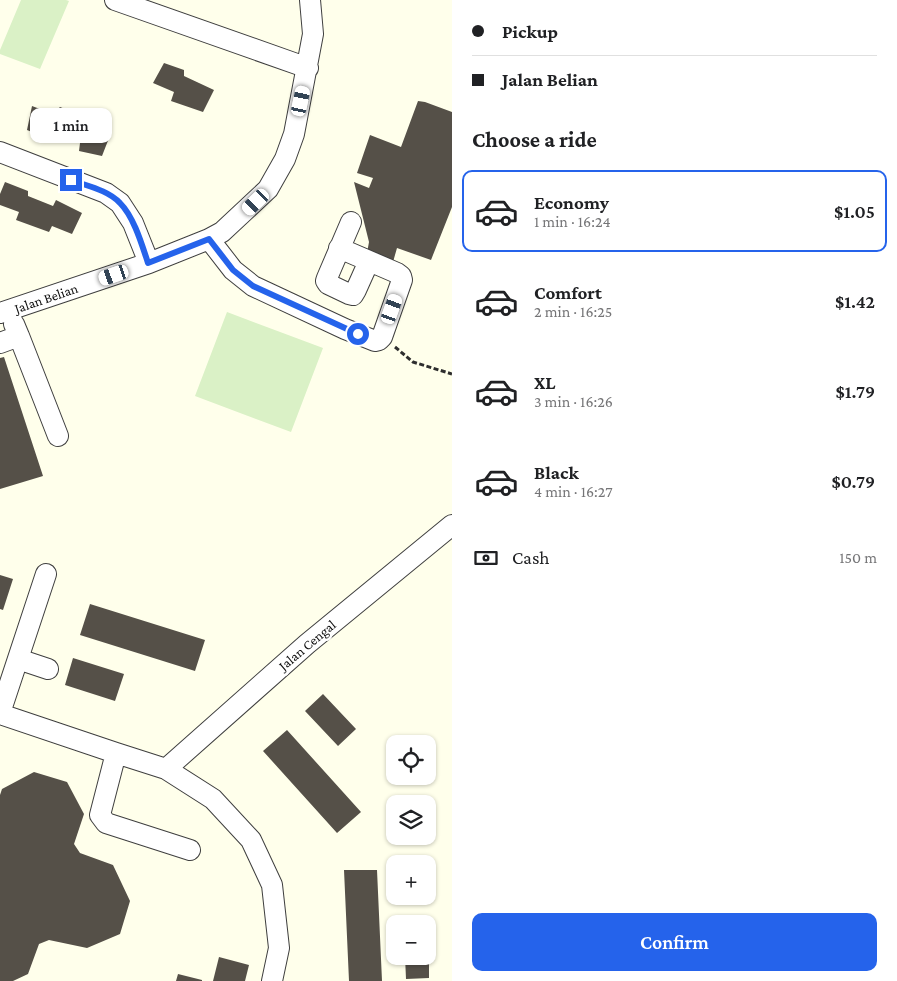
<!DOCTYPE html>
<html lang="en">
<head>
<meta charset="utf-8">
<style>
  :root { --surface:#fff; --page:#f2f2f2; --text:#202124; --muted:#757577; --line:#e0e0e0; --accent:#2563eb }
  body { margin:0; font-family:"Crimson Pro",serif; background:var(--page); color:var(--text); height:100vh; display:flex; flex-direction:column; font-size:19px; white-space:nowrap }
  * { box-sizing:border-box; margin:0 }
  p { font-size:16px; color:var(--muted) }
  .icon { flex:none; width:28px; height:28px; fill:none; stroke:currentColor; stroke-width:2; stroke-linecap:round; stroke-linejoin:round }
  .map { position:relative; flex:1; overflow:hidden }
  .drawer { display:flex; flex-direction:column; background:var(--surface); width:445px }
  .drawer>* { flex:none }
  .guide { display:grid; align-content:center; height:110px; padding:0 20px; background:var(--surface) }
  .fabs { position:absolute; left:386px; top:735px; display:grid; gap:10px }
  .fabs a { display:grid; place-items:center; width:50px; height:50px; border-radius:10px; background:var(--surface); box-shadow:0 1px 4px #0004; font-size:25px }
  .end { position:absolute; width:22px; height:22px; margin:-11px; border:6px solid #2563eb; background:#fff; box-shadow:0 0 0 2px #fff }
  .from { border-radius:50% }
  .bubble { position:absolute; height:35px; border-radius:10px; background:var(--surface); box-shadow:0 1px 4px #0004; font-size:16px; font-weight:600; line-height:35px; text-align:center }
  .car { position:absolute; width:15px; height:30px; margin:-15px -8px; border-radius:6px; box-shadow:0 0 4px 1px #0007; background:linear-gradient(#fff 24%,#345 0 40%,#fff 0 76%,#345 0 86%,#fff 0) }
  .guide b { display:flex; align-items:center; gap:18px; height:48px; font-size:19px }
  .guide b+b { border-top:1px solid var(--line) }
  .guide i { width:12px; height:12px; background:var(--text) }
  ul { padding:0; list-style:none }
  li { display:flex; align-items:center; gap:15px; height:82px; margin:0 10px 8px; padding:0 10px; border:2px solid transparent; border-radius:10px }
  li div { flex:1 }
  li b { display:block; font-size:19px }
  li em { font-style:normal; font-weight:600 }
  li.current { border-color:var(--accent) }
  li>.icon { width:45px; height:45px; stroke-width:1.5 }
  h2 { padding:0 20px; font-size:22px; line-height:60px }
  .pay { display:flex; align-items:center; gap:12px; height:55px; padding:0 20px; font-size:19px }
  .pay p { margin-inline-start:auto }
  .primary-button { display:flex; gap:10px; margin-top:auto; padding:10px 20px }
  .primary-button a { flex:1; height:58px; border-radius:10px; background:var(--accent); color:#fff; font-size:20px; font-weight:600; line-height:58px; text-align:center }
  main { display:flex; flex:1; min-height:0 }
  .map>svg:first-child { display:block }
</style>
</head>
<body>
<main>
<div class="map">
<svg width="452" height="981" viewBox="0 0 452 981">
  <rect width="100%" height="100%" fill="#ffffeb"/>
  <path fill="#daf1c6" d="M21,0h45l3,1 -29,68 -40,-15v-4z
    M227,312l96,36 -32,84 -96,-36z"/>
  <path fill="#555048" d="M164,63l20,7v6l30,14 -11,22 -32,-11 3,-9 -21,-9z
    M418,101l7,1 27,10v95l-21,53 -34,-12 -4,14 -26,-9 2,-11 -15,-60 15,6 4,-10 -16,-5 13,-38 31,12z
    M32,106l21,8 7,-7 25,10 -2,6 10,2v7l16,6 -7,18 -23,-5 1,-8 -29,-13 -4,8 -20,-8z
    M5,182l23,9v5l25,10 3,-6 26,13 -10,21 -20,-8 -3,6 -33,-12 3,-8 -19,-7v-11z
    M4,357l39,119 -43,13v-131z
    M0,575l13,4 -10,31 -3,-1z
    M90,604l115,36 -10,31 -115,-36z
    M73,658l51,16 -9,27 -50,-16z
    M323,694l33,35 -18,17 -33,-35z
    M287,730l74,82 -24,21 -74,-82z
    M34,772l33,10 17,32 -10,30 6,9 33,12 17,36 -10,33 -33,14 -38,-8 -10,4 -11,30 -15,7h-13v-186l2,-6z
    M344,870h33l5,111h-33z
    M405,956h24v22l-23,1z
    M219,957l30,8 -4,16h-32z
    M178,974l24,6v1h-26z"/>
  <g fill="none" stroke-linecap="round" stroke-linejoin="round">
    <defs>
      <path id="minor" d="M115,0l193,68
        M0,152l106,41 14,10 13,20 16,40
        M351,222l-24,56 -1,3 2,3 21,10 4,1 3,-5 13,-29
        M209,239l24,31 20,16 92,43 30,12 4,-1 3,-3 20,-57 -1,-4 -4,-3 -58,-25
        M0,313l149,-50 60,-24 13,-7 46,-43 17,-30 9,-25 19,-100 -3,-34
        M19,336l39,100
        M0,343l19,-7 -5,-12
        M18,659l30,10
        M0,713l46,-139
        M0,714l116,39 50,16 47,30 38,41 21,45 7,63 -7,33
        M116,753l-16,62 6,8 84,27
        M166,769l141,-125 145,-119"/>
    </defs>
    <use href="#minor" stroke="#3f3f3f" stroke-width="22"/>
    <path stroke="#2e2e2e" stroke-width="3" stroke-dasharray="5 2.5" stroke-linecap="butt" d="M395,347l18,15 39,12"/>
    <use href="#minor" stroke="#fff" stroke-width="20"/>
  </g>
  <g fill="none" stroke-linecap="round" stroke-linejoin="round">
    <path stroke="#2563eb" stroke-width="6" d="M71,180c16,6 37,10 49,23 14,14 22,42 28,60l61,-24 24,31 20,16 105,48"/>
  </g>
  <g text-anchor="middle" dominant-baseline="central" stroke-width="5" stroke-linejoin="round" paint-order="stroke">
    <g font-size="14" fill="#0c0c0c" stroke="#fff">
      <text transform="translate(46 298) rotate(-19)">Jalan Belian</text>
      <text transform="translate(307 645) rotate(-40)">Jalan Cengal</text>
    </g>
  </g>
</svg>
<div class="fabs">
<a><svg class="icon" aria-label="locate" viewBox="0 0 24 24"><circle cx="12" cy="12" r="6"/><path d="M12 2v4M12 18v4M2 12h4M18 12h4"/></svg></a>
<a><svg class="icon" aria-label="layers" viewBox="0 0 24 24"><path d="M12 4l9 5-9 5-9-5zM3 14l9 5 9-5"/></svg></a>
<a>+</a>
<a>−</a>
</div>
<i class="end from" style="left:358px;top:334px"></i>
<i class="end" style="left:71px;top:180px"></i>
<div class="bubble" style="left:30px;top:108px;width:82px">1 min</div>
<i class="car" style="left:301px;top:101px;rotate:12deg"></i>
<i class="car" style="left:256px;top:202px;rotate:226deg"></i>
<i class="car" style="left:114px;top:275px;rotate:251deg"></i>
<i class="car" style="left:392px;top:309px;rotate:20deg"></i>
</div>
<section class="drawer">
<div class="guide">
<b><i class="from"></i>Pickup</b>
<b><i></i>Jalan Belian</b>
</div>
<h2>Choose a ride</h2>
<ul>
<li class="current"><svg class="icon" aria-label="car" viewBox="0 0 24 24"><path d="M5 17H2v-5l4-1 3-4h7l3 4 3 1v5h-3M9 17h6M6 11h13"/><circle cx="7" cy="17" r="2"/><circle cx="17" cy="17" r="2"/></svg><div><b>Economy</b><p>1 min · 16:24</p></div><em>$1.05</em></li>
<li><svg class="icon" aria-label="car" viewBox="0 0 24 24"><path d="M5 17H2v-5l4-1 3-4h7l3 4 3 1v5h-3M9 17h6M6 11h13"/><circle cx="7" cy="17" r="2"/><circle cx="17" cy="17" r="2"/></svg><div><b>Comfort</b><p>2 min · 16:25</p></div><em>$1.42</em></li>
<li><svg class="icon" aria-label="car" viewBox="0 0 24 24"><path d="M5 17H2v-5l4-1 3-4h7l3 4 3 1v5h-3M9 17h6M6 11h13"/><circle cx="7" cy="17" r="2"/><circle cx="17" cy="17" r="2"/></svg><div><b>XL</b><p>3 min · 16:26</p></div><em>$1.79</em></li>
<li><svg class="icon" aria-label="car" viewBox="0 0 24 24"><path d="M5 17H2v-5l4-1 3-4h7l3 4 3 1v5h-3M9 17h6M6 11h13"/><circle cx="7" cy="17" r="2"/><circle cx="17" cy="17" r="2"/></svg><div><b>Black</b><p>4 min · 16:27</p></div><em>$0.79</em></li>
</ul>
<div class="pay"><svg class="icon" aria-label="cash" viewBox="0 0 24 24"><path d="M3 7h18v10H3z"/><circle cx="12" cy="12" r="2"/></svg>Cash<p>150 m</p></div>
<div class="primary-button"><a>Confirm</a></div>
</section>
</main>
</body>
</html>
